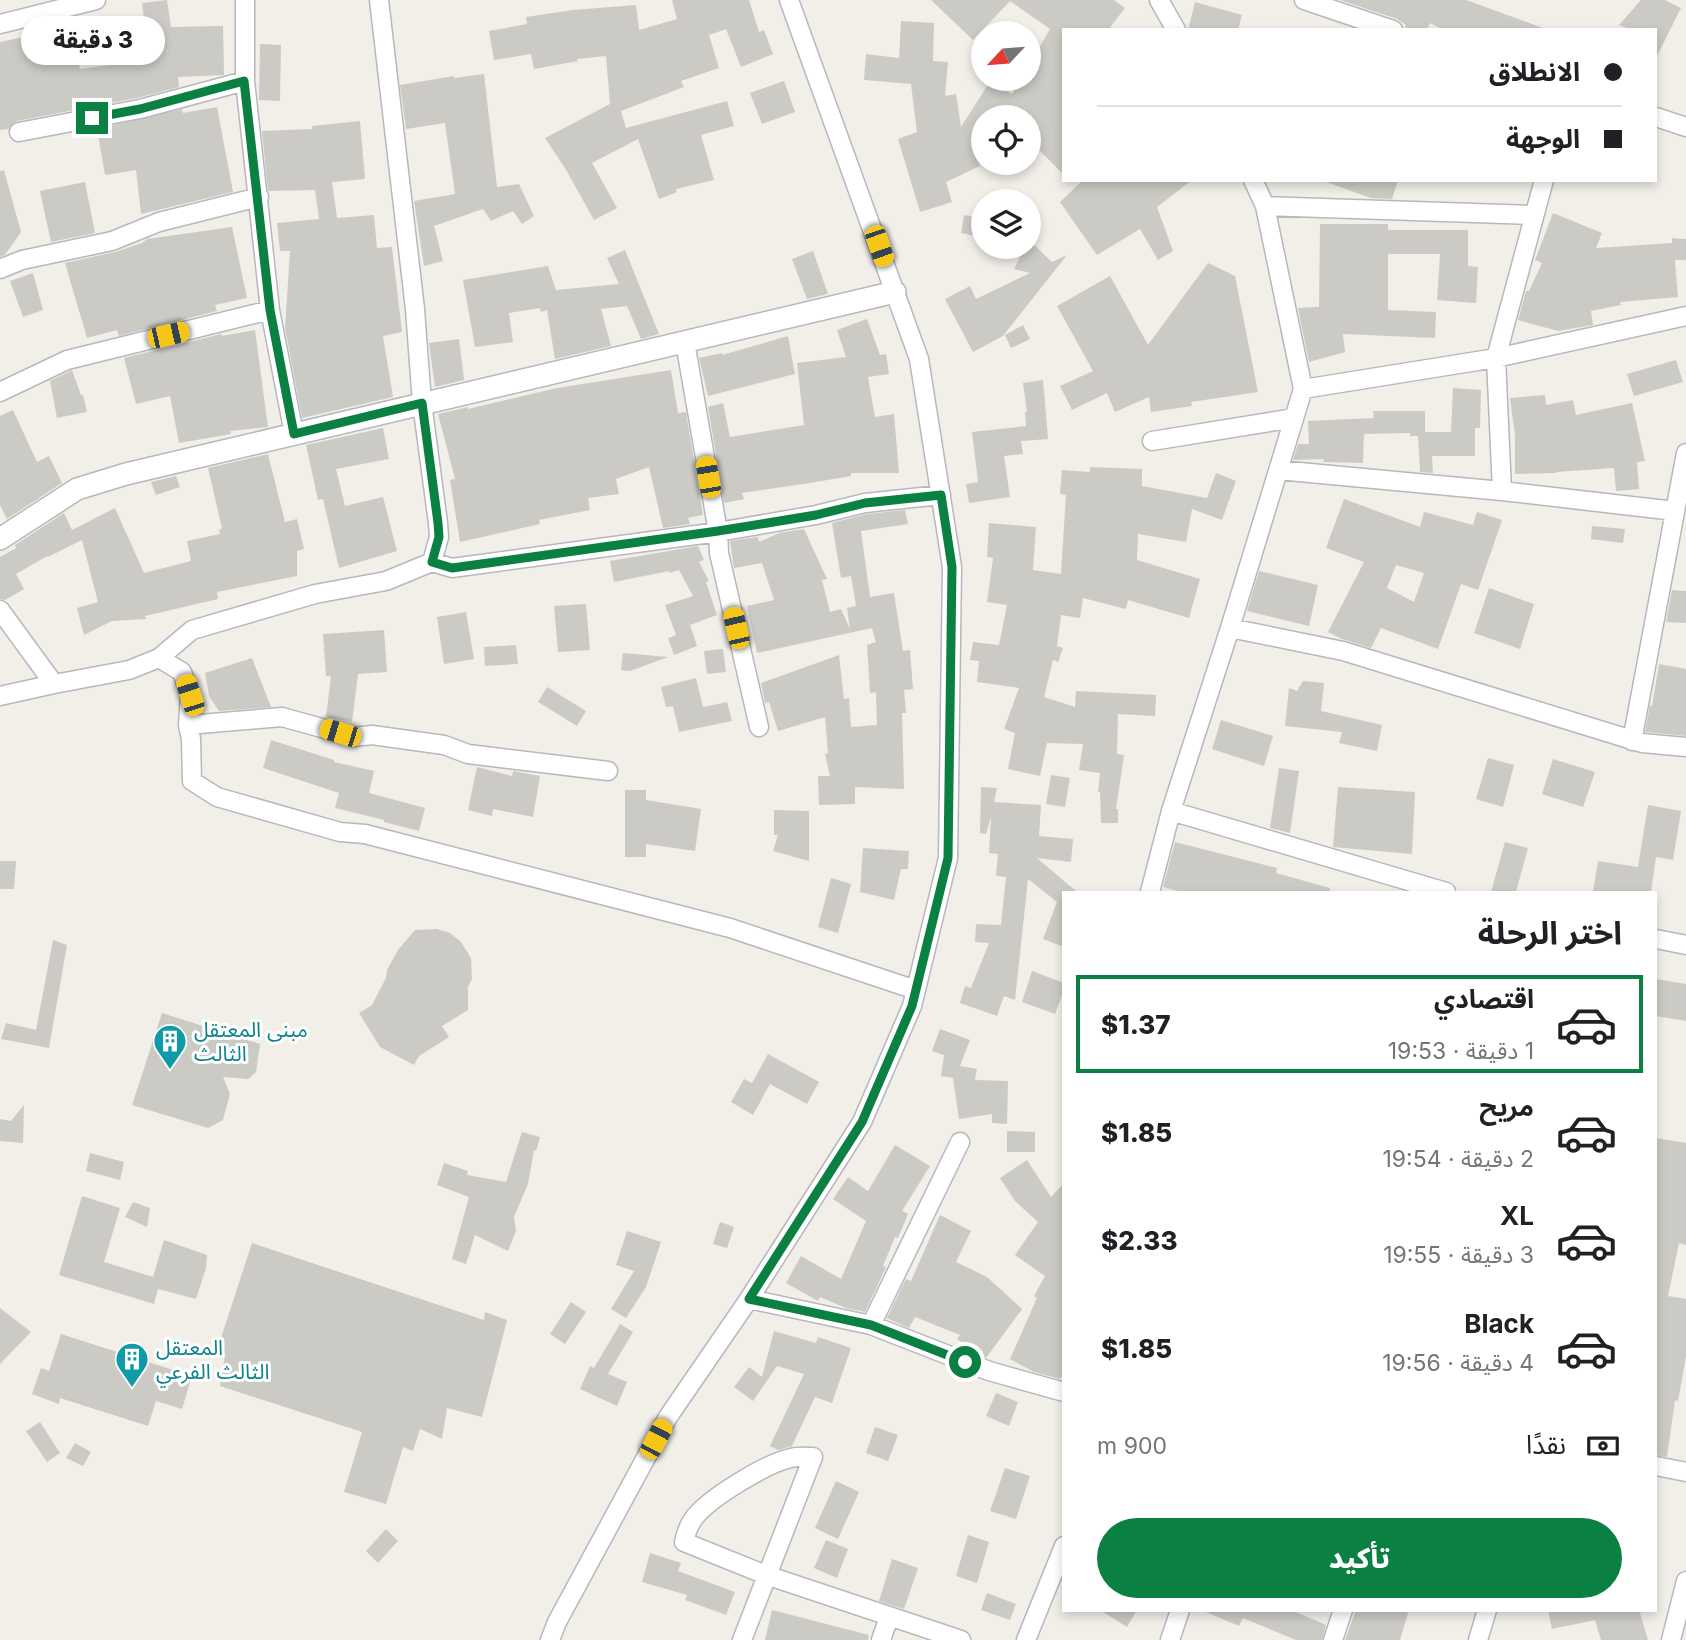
<!DOCTYPE html>
<html lang="ar">
<head>
<meta charset="utf-8">
<style>
  :root { --surface:#fff; --page:#f6f6f6; --text:#202124; --muted:#757577; --line:#e0e0e0; --accent:#0b8043 }
  body { margin:0; font-family:Inter,"Noto Sans Arabic",sans-serif; background:var(--page); color:var(--text); direction:rtl; height:100vh; display:flex; flex-direction:column; font-size:26px; white-space:nowrap }
  * { box-sizing:border-box; margin:0 }
  p { font-size:23px; color:var(--muted) }
  .icon { flex:none; width:38px; height:38px; fill:none; stroke:currentColor; stroke-width:2; stroke-linecap:round; stroke-linejoin:round }
  .map { position:relative; flex:1; overflow:hidden; direction:ltr }
  .sheet { position:absolute; left:1062px; top:891px; width:595px; height:721px; display:flex; flex-direction:column; background:var(--surface); border-radius:0px; box-shadow:0 4px 10px #0003; direction:rtl }
  .sheet>* { flex:none }
  .hud { position:absolute; left:1062px; top:28px; width:595px; height:154px; border-radius:0px; box-shadow:0 4px 10px #0003; direction:rtl; display:grid; align-content:center; height:154px; padding:0 35px; background:var(--surface) }
  .needle { width:46px; rotate:244deg }
  .fabs { position:absolute; left:971px; top:21px; display:grid; gap:14px }
  .fabs a { display:grid; place-items:center; width:70px; height:70px; border-radius:50%; background:var(--surface); box-shadow:0 4px 10px #0003; font-size:35px }
  .end { position:absolute; width:32px; height:32px; margin:-16px; border:9px solid #0b8043; background:#fff; box-shadow:0 0 0 4px #fff }
  .from { border-radius:50% }
  .bubble { position:absolute; height:49px; border-radius:24px; background:var(--surface); box-shadow:0 4px 10px #0003; font-size:23px; font-weight:800; line-height:49px; text-align:center; direction:rtl }
  .car { position:absolute; width:21px; height:42px; margin:-21px -10px; border-radius:9px; box-shadow:0 0 5px 2px #0007; background:linear-gradient(#f5c518 24%,#345 0 40%,#f5c518 0 76%,#345 0 86%,#f5c518 0) }
  .hud b { display:flex; align-items:center; gap:24px; height:66px; font-size:26px }
  .hud b+b { border-top:2px solid var(--line) }
  .hud i { width:18px; height:18px; background:var(--text) }
  ul { padding:0; list-style:none }
  li { display:flex; align-items:center; gap:21px; height:98px; margin:0 14px 10px; padding:0 21px; border:4px solid transparent; border-radius:0px }
  li div { flex:1 }
  li b { display:block; font-size:26px }
  li em { font-style:normal; font-weight:800 }
  li.on { border-color:var(--accent) }
  li>.icon { width:63px; height:63px; stroke-width:1.5 }
  h2 { padding:0 35px; font-size:32px; line-height:84px }
  .pay { display:flex; align-items:center; gap:18px; height:77px; padding:0 35px; font-size:26px }
  .pay p { margin-inline-start:auto }
  .button { display:flex; gap:14px; margin-top:auto; padding:14px 35px }
  .button a { flex:1; height:80px; border-radius:42px; background:var(--accent); color:#fff; font-size:28px; font-weight:800; line-height:80px; text-align:center }
  .map>svg:first-child { display:block }
</style>
</head>
<body>
<div class="map">
<svg width="1686" height="1640" viewBox="0 0 1686 1640">
  <rect width="100%" height="100%" fill="#f1efe8"/>
  <path fill="#cccac5" fill-rule="evenodd" d="M167,0l4,27 52,-1 1,49 -46,2 1,10 -42,11 -120,23 -9,8 -8,1v-88l70,-15 10,42 44,-6 -5,-24 27,-5 -4,-31z
    M672,0h77l10,32 5,-2 9,24 -32,13 -15,-38 -17,6 10,33 -38,13 3,6 -63,24 5,17 101,-27 7,25 -33,9 13,45 -38,9 1,3 -18,7 -21,-60 -46,24 25,45 -23,12 -29,-52 -20,-30 65,-34 -4,-48 -29,3 1,2 -44,8 -3,-15 -37,6 -5,-29 38,-7 -1,-7 47,-7 63,-5 3,25 38,-11z
    M931,0h183l11,8 -17,22h-44v145l-35,-35v-23h-22l-10,-9 -6,9h-7v29l-11,5 7,15 -34,16 6,20 -32,10 -22,-73 19,-7 -6,-48 -47,-4 2,-26 33,4 2,-37 33,2 -1,38 15,1 -3,34 11,-2 5,33 30,-47 21,14 9,-15h8v-14l21,-36 -40,-28 -37,39z
    M1340,0h126l77,28 -99,2 -14,-7 -3,7h-23l2,-5 -9,-6z
    M1641,0h24l16,8 -25,50v-28h-24l-13,-5z
    M1195,2l47,13 -4,15h-50z
    M260,44l21,1 -1,56 -21,-1z
    M484,74l13,113 22,-3 15,32 -12,8 -9,-13 -22,10 -8,-12 -49,17 9,35 -19,5 -10,-65 41,-7 -10,-71 -39,6 -6,-44 54,-9v2z
    M784,81l11,31 -33,12 -12,-31z
    M217,107l16,85 -92,22 -5,-44 -31,5 -8,-46 85,-20 1,4z
    M360,121l5,58 -33,3 5,36 37,-3 3,33 15,-1 10,85 -19,4 10,61 -91,21 -17,-90 5,-77h-10l-3,-28 42,-4 -4,-29 -47,1 -6,-60 50,-2v-3z
    M4,170l17,62 -16,23 -5,2v-86z
    M1083,180h109l-35,27 16,44 -15,9 -18,-31 -43,26 -37,-53z
    M1327,180h71l-6,19 -21,-1 -45,-16z
    M85,182l10,51 -44,9 -11,-51z
    M1553,213l49,20 -6,15 76,-5v-5l14,1v21h-11l3,37 -58,5 1,3 -30,6 2,14 -35,6 -40,-11 8,-29h3l13,-28 -7,-3z
    M964,215l17,3 -4,18 -16,-3z
    M1320,224h68v6h80v36l10,1 -2,36 -39,-3 3,-46h-52v56l48,2 -1,26 -92,-4 2,18 -36,10 -11,-54 21,-1z
    M232,227l15,71 -32,7 2,6 -98,25 -2,-6 -30,8 -22,-75 50,-11 27,-9 5,-4z
    M1029,240l23,22 15,-7 -64,81 -30,16 -28,-53 25,-13 6,13 54,-26 -16,-4 11,-22h4z
    M625,250l34,84 -18,5 -14,-33 -26,3 10,37 -56,13 -8,-49 -6,2 -1,-4 -31,5 4,29 -38,5 -12,-67 85,-14 8,24 63,-6 -12,-26z
    M813,251l15,43 -21,5 -15,-40z
    M1208,263l27,13 23,116 -67,10 1,4 -41,6 -2,-15 -34,15 -8,-19 -35,17 -12,-24 33,-15 -36,-65 53,-30 38,69z
    M33,273l10,37 -20,7 -13,-36z
    M867,319l13,36 6,-1 3,20 -21,3 7,40 19,-3 5,59h-48v3l-41,7 -68,10 2,6 -20,4 -16,-96 15,-4 7,34 74,-12 -7,-62 49,-6 -9,-27z
    M1023,325l7,14 -19,9 -6,-13z
    M255,330l13,97 -38,4 1,3 -52,9 -9,-47 -34,8 -12,-46 97,-24 1,2z
    M788,336l7,38 -87,22 -9,-38 23,-5v2z
    M459,339l5,41 -29,7 -6,-44z
    M1676,360l7,22 -49,14 -7,-22z
    M72,370l9,25h2l4,17 -30,6 -7,-37z
    M671,370l7,43 8,-1 17,103 -15,3 2,6 -27,4 -14,-61 -33,12 3,15 -31,4 2,12 -51,10 1,4 -80,18 -10,-62 5,-1 -17,-65 30,-7v2l89,-21z
    M1043,380l5,59 -27,2 2,13 -19,2 6,41 -41,6 -3,-19 12,-2 -6,-50 54,-6 -1,-14h2l-4,-29z
    M1453,388l28,2 -1,38h-5v28h-43l1,17 -13,-1 -2,-36h-8v-3l-46,1 -1,29 -40,-1 1,-3 -31,1 5,-16h11l-1,-23 66,-3 -1,-7h52v21h26z
    M1545,395l1,10 27,-5 3,15 56,-12 13,58 -8,1 2,27 -23,2 -2,-23 -58,4v1l-41,1v-39l-5,-37z
    M13,410l24,52 12,-6 13,27 -55,36 -7,-14v-89z
    M383,428l6,31 -53,10 9,37 38,-9 14,54 -58,17 -16,-69 -5,1 -12,-55z
    M268,454l17,68 12,-3 7,30 -7,2v25l-80,16 1,7 -73,17 1,3 -34,2 -28,14 -7,-27 21,-6 -16,-62 -34,17 -1,-1 -31,18 8,15 -19,11 -5,-1v-42l16,-9 -1,-3 49,-32 8,17 43,-22 29,65 47,-12 -4,-20 33,-7 -1,-4 3,-2 -14,-60z
    M1090,467l52,2v17l65,12 9,-25 20,8 -14,39 -30,-11 -6,33 -48,-8 -1,26 63,19 -11,39 -61,-18 -2,9 -43,-11 -3,20 -19,-3 -4,31 6,2 -5,14 -5,-2 -9,37 31,10 1,-16 80,4 -1,21 -37,-2 -1,40 7,1 -8,54h2v14h-17l-1,-31h-2l2,-19 -21,-3 4,-26 -36,-1 -7,33 -32,-7 7,-36 -11,-4 15,-41 -42,-6 2,-21 -9,-1 3,-18 26,3 8,-40 -20,-3 6,-44 -6,-1 2,-34 47,4 -3,43 28,4 5,-79 -6,-1 2,-24 28,2z
    M176,476l4,11 -24,8 -5,-13z
    M1344,499l76,28 4,-15 49,13 4,-13 25,8 -24,70 -17,-6 -23,65 -57,-21 -10,20 -29,-9 -14,-7 36,-70 -38,-14zM1396,565l28,8 -10,29 -27,-14z
    M905,510l3,14 -47,7 9,66 24,-4 9,58 7,-1 3,39 -9,1 2,23h-4l2,76 -49,-2v17l-36,1 -1,-29h12l-5,-22 3,-1 -3,-36 -47,14 -9,-29 -4,1 -4,-20 78,-28 5,44 5,-1 2,29 26,-2 -1,-33 -6,1 -3,-48 9,-3 -4,-14 -115,25 -10,-47 27,-6 -12,-37 -28,5 -4,-27 28,-4 1,5 20,-9 25,-4 23,50 -5,1 8,32 11,-3 9,20 -3,-21 9,-2 -5,-30 -10,2 -9,-55 35,-9z
    M1592,526l33,3 -2,14 -32,-4z
    M698,546l6,14 -5,2 10,19 -3,1 11,33 -27,10 7,21 -23,9 -6,-17 8,-3 -11,-30 28,-9 -14,-26 -10,3v-2l-55,11 -4,-21z
    M1259,571l59,14 -9,41 -62,-15z
    M1489,588l45,16 -14,45 -46,-16z
    M1672,590l14,1v32l-20,-1z
    M586,604l4,46 -32,2 -4,-46z
    M466,612l8,47 -30,5 -7,-47z
    M384,630l3,42 -29,2 -6,48 -26,-5 5,-41h-5l-3,-42z
    M516,645l2,19 -33,2 -1,-19z
    M723,649l3,23 -19,2 -3,-23z
    M623,653l45,4 -38,14 -9,-1z
    M252,658l19,49 -52,4 -10,-15 -4,-23z
    M1659,664l27,5v67l-41,-4 5,-27 2,1z
    M696,678l7,29 24,-5 5,19 -53,11 -6,-26 -7,1 -5,-20z
    M1303,681l21,2 -3,28 61,14 -5,26 -38,-8 3,-11 -57,-6 4,-38 8,3z
    M547,687l39,24 -9,15 -39,-24z
    M1221,720l52,16 -9,30 -52,-17z
    M271,740l63,20v2l40,9 -5,22 56,15 -6,23 -35,-9v-2l-49,-12 4,-15 -76,-25z
    M1488,758l26,7 -11,42 -27,-8z
    M1553,759l42,13 -12,35 -41,-13z
    M477,767l35,9 1,-5 27,5 -7,41 -40,-8 -1,7 -24,-6z
    M1279,768l20,3 -9,62 -20,-5z
    M1051,775l19,3 -5,29 -19,-3z
    M981,787l16,1 -3,14 47,3 -2,31 34,3 -2,23 -34,-4 40,34h-13v55l-21,-8 14,-37 -29,-23 -13,121 -11,-4 -7,20 -37,-13 5,-17 6,2 18,-45 -14,-1 1,-18 25,1 5,-48 -10,-1 2,-22 -9,-1 2,-36 -5,17 -6,-1z
    M1338,787l77,5 -3,62 -79,-7z
    M625,790h21v10l55,9 -6,42 -49,-7v13h-21z
    M1648,805l33,6 -8,49 -17,-3 -5,35h-58l5,-31 40,6z
    M774,810l35,1v50l-36,-10 5,-16h-4z
    M1175,842l102,26 -1,5 54,15v4h-148l-19,-5z
    M1505,842l23,6 -12,44h-25z
    M863,848l46,3 -1,18h-7l-7,31 -34,-8z
    M0,861h16l-2,28h-14z
    M831,878l20,6 -13,49 -20,-6z
    M437,929l13,4 11,9 10,16 1,21 -4,8v23l-26,16 7,11 -30,19 -5,9 -34,-18 -21,-34 13,-8 14,-27 1,-8 11,-20 17,-20z
    M53,940l14,5 -18,103 -48,-9 5,-16 30,7z
    M1032,971l32,12v7l-9,24 -33,-12z
    M1656,979l30,5v37l-30,-5z
    M162,1013l98,31 -4,28 -8,7 -25,-2 7,17 -7,26 -15,8 -76,-23z
    M940,1029l30,11 -10,26 17,3 -2,11 33,1 -1,43 -15,-1v-9l-33,5 -6,-41 -12,-2 3,-21 -12,-4z
    M768,1054l51,28 -12,22 -37,-20 -17,31 -22,-13 13,-23 8,4z
    M24,1105l-1,38 -23,-2v-22l11,2z
    M1007,1131l28,1v20h-28z
    M522,1132l18,5 -4,14 -2,-1 -6,34 -14,33 2,14 -8,20 -33,-16 -9,29 -14,-5 17,-62 -32,-12 7,-22 24,8 -1,4 39,7z
    M1656,1138l30,5v102l-7,-2 -11,53 18,3v57l-8,45 -3,-1 -8,57 -11,-2z
    M895,1145l35,21 -28,45 6,3 -10,24 -3,-1 -12,29 3,1 -21,45 -19,-4 -26,-11 -2,4 -32,-18 15,-27 40,23 25,-58 -33,-22 15,-22 20,14z
    M90,1153l34,9 -4,18 -34,-9z
    M1027,1160l24,37 13,-14v189l-4,7 -26,-7 -24,-13 27,-61 -3,-2 11,-20 -30,-21 23,-33 -23,-21 -15,-23z
    M82,1196l38,12 -16,54 49,15 11,-37 43,15 -1,13 -10,31 -38,-10 -4,15 -95,-29z
    M133,1202l17,6 -3,19 -22,-10z
    M940,1215l31,16 -15,31 31,15 35,32 -36,49 -29,-19 3,-4 -45,-18 -6,11 -22,-10 19,-39 5,2z
    M720,1222l14,5 -7,21 -14,-4z
    M627,1231l34,11 -15,45 -20,31 -15,-9 23,-38 -18,-6z
    M252,1243l232,77 1,-8 22,8 -25,97 -35,-9 -5,31 -22,-10 -7,22 -10,-4 -17,57 -42,-12 18,-60 -142,-46 5,-32 -7,-7z
    M571,1302l15,10 -21,32 -15,-10z
    M0,1308l31,24 -31,32z
    M620,1324l13,8 -25,42 19,8 -10,24 -37,-17 10,-23 4,2z
    M774,1331l42,12 2,-6 33,11 -19,55 -17,-6 -23,49 -14,4 -8,-4 34,-72 -27,-8 -24,35 -19,-14 15,-20 13,10z
    M61,1334l131,42 -10,33 -26,-8 -8,25 -88,-28 -1,6 -27,-10 9,-26 8,3z
    M996,1393l22,9 -9,24 -23,-10z
    M40,1422l20,31 -13,9 -21,-31z
    M875,1427l23,8 -10,26 -22,-8z
    M75,1443l16,9 -8,14 -17,-8z
    M1005,1468l25,8 -14,43 -26,-8z
    M836,1481l23,11 -21,47 -23,-11z
    M386,1529l12,12 -20,22 -12,-12z
    M968,1535l21,7 -12,41 -21,-7z
    M826,1540l22,9 -11,29 -23,-10z
    M650,1553l31,10 -3,8 57,21 -9,23 -41,-15 2,-5 -45,-13z
    M892,1559l26,9 -14,41 -25,-8z
    M987,1593l29,11 -6,16 -29,-10z
    M772,1610l97,25 -1,5h-103z
    M1100,1610h37l-10,17z
    M1201,1610h90l35,15 -4,15h-26l-53,-22 -4,8z
    M1356,1610h53l-9,30h-55z
    M1548,1610h91l9,30h-47l-6,-20 -43,9z"/>
  <g fill="none" stroke-linecap="round" stroke-linejoin="round">
    <defs>
      <path id="minor" d="M245,0v81l25,229 24,124
        M1159,0l17,30
        M1304,0l89,30
        M0,24l96,-24
        M1656,117l30,10
        M19,132l121,-23 105,-28
        M1265,206l269,9
        M0,269l22,-9 90,-19 47,-19 100,-25
        M685,342l33,190 1,21 40,174
        M1303,389l193,-31 190,-42
        M0,392l67,-32 203,-50
        M1152,441l142,-23
        M1278,470l224,21 173,20
        M1502,491l-6,-133 48,-178
        M432,562l20,6 266,-36 98,-17 49,-12 76,-8
        M0,610l54,74 75,-14 30,-12 33,-28 123,-36 71,-13 46,-19 7,-25 -1,-14 -16,-120 -7,-94 -36,-309
        M1230,628l113,23 299,92 44,4
        M159,658l23,14 8,23 -2,30 3,14 1,42 25,16 123,35 25,2 365,94 186,62
        M0,696l54,-12
        M188,725l94,-8 72,20 18,-2 72,10 24,9 140,17
        M1632,741l54,-288
        M1171,811l275,81
        M1150,892l21,-81 59,-183 73,-239 -38,-183 -12,-26
        M1656,939l30,6
        M749,1299l122,26 118,46 75,21
        M871,1325l89,-183
        M1656,1466l30,6
        M550,1640l7,-18 111,-205 81,-118 113,-177 50,-116 36,-148 4,-291 -33,-208 -130,-359
        M742,1640l71,-183c-7,0 -14,-1 -22,1 -24,5 -82,40 -97,60 -6,8 -8,15 -10,24l82,33 195,65
        M881,1640l8,-23
        M1026,1640l38,-94
        M1170,1640l10,-30
        M1333,1640l10,-30
        M1478,1640l9,-30
        M1671,1640l15,-59"/>
      <path id="tertiary" d="M0,539l77,-50 49,-15 769,-182"/>
    </defs>
    <use href="#minor" stroke="#b5b8bc" stroke-width="21"/>
    <use href="#tertiary" stroke="#b5b8bc" stroke-width="24"/>
    <use href="#minor" stroke="#fff" stroke-width="18"/>
    <use href="#tertiary" stroke="#fff" stroke-width="21"/>
  </g>
  <g fill="none" stroke-linecap="round" stroke-linejoin="round">
    <path stroke="#0b8043" stroke-width="9" d="M92,118l48,-9 104,-28 26,229 24,124 128,-31 16,120 1,14 -7,25 20,6 266,-37 98,-16 49,-12 76,-8 11,72 -4,291 -36,148 -50,116 -113,177 122,26 94,37"/>
  </g>
  <defs>
    <symbol id="building-pin" viewBox="-11 -11 22 30"><path d="M0 17L-7.5 6A9.5 9.5 0 1 1 7.5 6Z" fill="#0f9aa8" stroke="#fff"/><path d="M-4-6H4V6H1V3H-1V6H-4ZM-2.5-4.3h1.7v1.8h-1.7ZM.8-4.3h1.7v1.8H.8ZM-2.5-1h1.7V.8h-1.7ZM.8-1h1.7V.8H.8Z" fill="#fff"/></symbol>
  </defs>
  <g fill-rule="evenodd">
    <use href="#building-pin" x="151" y="1022" width="38" height="52"/>
    <use href="#building-pin" x="113" y="1340" width="38" height="52"/>
  </g>
  <g text-anchor="middle" dominant-baseline="central" stroke-width="6" stroke-linejoin="round" paint-order="stroke">
    <g font-size="21" fill="#0d838f" stroke="#fff" text-anchor="start">
      <text x="194" y="1029">مبنى المعتقل<tspan x="194" dy="24">الثالث</tspan></text>
      <text x="156" y="1347">المعتقل<tspan x="156" dy="24">الثالث الفرعي</tspan></text>
    </g>
  </g>
</svg>
<div class="fabs">
<a><svg class="needle" viewBox="-14 -14 28 28"><path d="M0-13l5 13h-10z" fill="#e53935"/><path d="M0 13l5-13h-10z" fill="#757577"/></svg></a>
<a><svg class="icon" aria-label="locate" viewBox="0 0 24 24"><circle cx="12" cy="12" r="6"/><path d="M12 2v4M12 18v4M2 12h4M18 12h4"/></svg></a>
<a><svg class="icon" aria-label="layers" viewBox="0 0 24 24"><path d="M12 4l9 5-9 5-9-5zM3 14l9 5 9-5"/></svg></a>
</div>
<i class="end from" style="left:965px;top:1362px"></i>
<i class="end" style="left:92px;top:118px"></i>
<div class="bubble" style="left:21px;top:16px;width:144px">3 دقيقة</div>
<i class="car" style="left:879px;top:246px;rotate:161deg"></i>
<i class="car" style="left:168px;top:335px;rotate:77deg"></i>
<i class="car" style="left:708px;top:477px;rotate:350deg"></i>
<i class="car" style="left:736px;top:628px;rotate:347deg"></i>
<i class="car" style="left:190px;top:695px;rotate:342deg"></i>
<i class="car" style="left:340px;top:733px;rotate:287deg"></i>
<i class="car" style="left:656px;top:1439px;rotate:28deg"></i>
<div class="hud">
<b><i class="from"></i>الانطلاق</b>
<b><i></i>الوجهة</b>
</div>
<section class="sheet">
<h2>اختر الرحلة</h2>
<ul>
<li class="on"><svg class="icon" aria-label="car" viewBox="0 0 24 24"><path d="M5 17H2v-5l4-1 3-4h7l3 4 3 1v5h-3M9 17h6M6 11h13"/><circle cx="7" cy="17" r="2"/><circle cx="17" cy="17" r="2"/></svg><div><b>اقتصادي</b><p>1 دقيقة · 19:53</p></div><em>$1.37</em></li>
<li><svg class="icon" aria-label="car" viewBox="0 0 24 24"><path d="M5 17H2v-5l4-1 3-4h7l3 4 3 1v5h-3M9 17h6M6 11h13"/><circle cx="7" cy="17" r="2"/><circle cx="17" cy="17" r="2"/></svg><div><b>مريح</b><p>2 دقيقة · 19:54</p></div><em>$1.85</em></li>
<li><svg class="icon" aria-label="car" viewBox="0 0 24 24"><path d="M5 17H2v-5l4-1 3-4h7l3 4 3 1v5h-3M9 17h6M6 11h13"/><circle cx="7" cy="17" r="2"/><circle cx="17" cy="17" r="2"/></svg><div><b>XL</b><p>3 دقيقة · 19:55</p></div><em>$2.33</em></li>
<li><svg class="icon" aria-label="car" viewBox="0 0 24 24"><path d="M5 17H2v-5l4-1 3-4h7l3 4 3 1v5h-3M9 17h6M6 11h13"/><circle cx="7" cy="17" r="2"/><circle cx="17" cy="17" r="2"/></svg><div><b>Black</b><p>4 دقيقة · 19:56</p></div><em>$1.85</em></li>
</ul>
<div class="pay"><svg class="icon" aria-label="cash" viewBox="0 0 24 24"><path d="M3 7h18v10H3z"/><circle cx="12" cy="12" r="2"/></svg>نقدًا<p>900 m</p></div>
<div class="button"><a>تأكيد</a></div>
</section>
</div>
</body>
</html>
